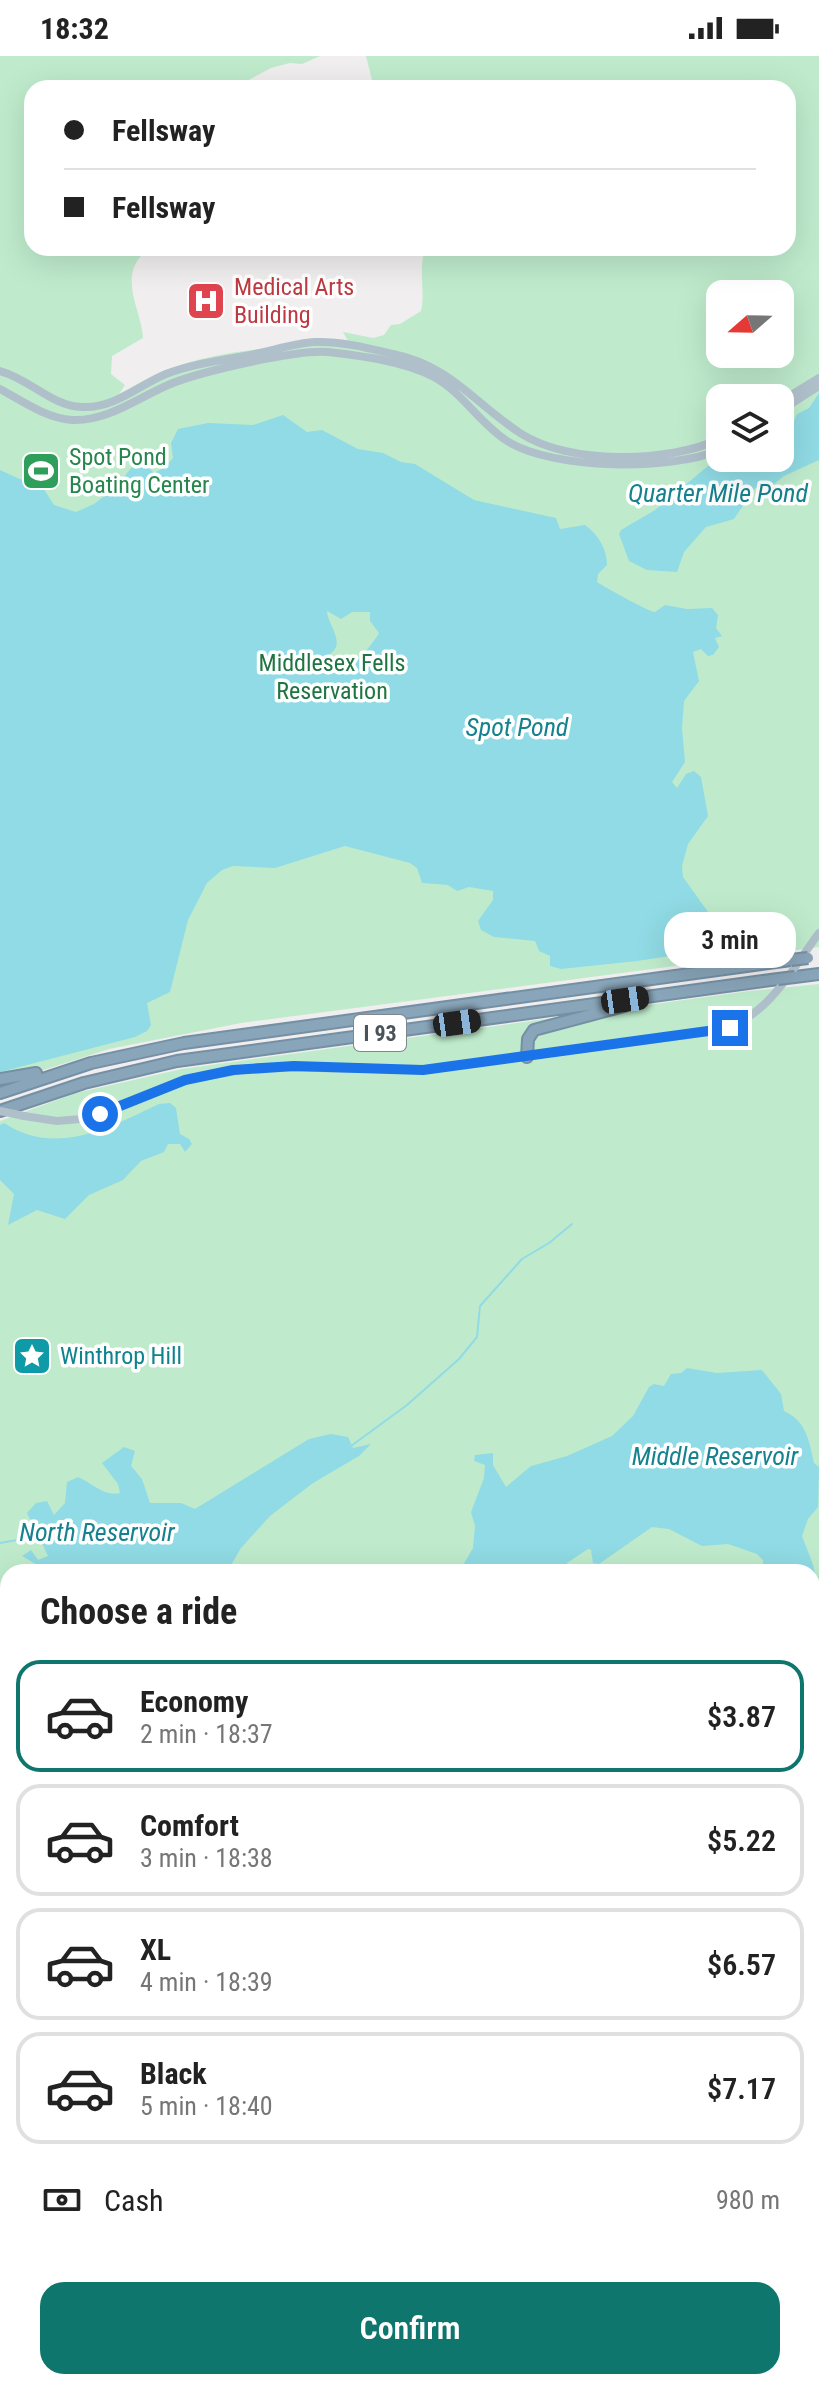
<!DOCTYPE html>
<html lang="en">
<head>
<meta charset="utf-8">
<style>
  :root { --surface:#fff; --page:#f6f6f6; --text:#222; --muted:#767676; --line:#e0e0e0; --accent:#0f766e }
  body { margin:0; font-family:"Roboto Condensed",sans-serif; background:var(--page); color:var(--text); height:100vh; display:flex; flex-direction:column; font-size:30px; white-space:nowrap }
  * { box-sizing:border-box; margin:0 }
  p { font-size:26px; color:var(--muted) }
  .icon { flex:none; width:44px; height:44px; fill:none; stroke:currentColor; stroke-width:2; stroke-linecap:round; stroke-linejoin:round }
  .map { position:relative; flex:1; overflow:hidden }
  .sheet { position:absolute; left:0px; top:1508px; width:820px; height:826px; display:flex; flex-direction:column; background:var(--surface); border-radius:24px 24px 0 0; box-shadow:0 8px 32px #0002 }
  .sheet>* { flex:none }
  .top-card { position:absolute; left:24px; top:24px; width:772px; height:176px; border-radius:24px; box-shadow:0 8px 32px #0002; display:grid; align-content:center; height:176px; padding:0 40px; background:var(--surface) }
  .needle { width:52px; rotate:250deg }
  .buttons { position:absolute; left:706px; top:224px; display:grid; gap:16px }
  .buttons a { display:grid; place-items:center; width:88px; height:88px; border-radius:16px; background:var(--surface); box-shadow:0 8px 32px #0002; font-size:40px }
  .end { position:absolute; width:36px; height:36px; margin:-18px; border:10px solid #1a73e8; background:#fff; box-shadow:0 0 0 4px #fff }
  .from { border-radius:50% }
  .bubble { position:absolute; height:56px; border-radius:24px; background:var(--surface); box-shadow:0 8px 32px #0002; font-size:26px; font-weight:600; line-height:56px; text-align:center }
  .car { position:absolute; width:24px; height:48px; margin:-24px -12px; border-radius:10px; box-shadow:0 0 6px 2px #0007; background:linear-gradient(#222 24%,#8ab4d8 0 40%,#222 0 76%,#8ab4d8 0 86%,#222 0) }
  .top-card b { display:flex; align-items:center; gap:28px; height:76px; font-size:30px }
  .top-card b+b { border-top:2px solid var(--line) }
  .top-card i { width:20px; height:20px; background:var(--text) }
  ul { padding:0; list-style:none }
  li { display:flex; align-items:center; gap:24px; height:112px; margin:0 16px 12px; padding:0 24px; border:4px solid var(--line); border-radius:24px }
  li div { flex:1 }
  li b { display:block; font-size:30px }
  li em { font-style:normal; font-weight:600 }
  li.active { border-color:var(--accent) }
  li>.icon { width:72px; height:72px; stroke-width:1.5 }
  h2 { padding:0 40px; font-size:36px; line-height:96px }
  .pay { display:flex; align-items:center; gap:20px; height:88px; padding:0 40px; font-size:30px }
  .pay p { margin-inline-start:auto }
  .action { display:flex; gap:16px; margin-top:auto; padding:16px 40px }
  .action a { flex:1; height:92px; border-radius:24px; background:var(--accent); color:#fff; font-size:32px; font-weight:600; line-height:92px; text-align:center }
  .status { display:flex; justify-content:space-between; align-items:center; height:56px; padding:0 40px; background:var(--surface); direction:ltr }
  .status svg { height:22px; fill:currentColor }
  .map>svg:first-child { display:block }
</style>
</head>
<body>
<div class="status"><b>18:32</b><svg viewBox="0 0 49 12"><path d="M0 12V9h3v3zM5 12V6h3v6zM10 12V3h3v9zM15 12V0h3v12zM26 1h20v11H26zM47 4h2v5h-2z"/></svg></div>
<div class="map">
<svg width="819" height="2333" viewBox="0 0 819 2333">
  <rect width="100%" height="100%" fill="#f0eeee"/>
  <path fill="#bfebcc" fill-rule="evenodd" d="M0,0h320l-18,8 -12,-1 -19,5 -28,15 -18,-2 -15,7h-178v160h111v6c-25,24 -1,58 0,84l-31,18 -1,18 14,11 -6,9c17,-9 33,-19 50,-25 56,-21 121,-22 179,-28l-5,-9 30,6 11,-3 7,-10 9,-1 21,-13c5,-21 -4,-43 5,-63h362v-160h-414l-8,-32h453v891l-578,76 -132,26 -109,35zM720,238h60v60h-60zM720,342h60v60h-60z
    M819,928v1253h-4l-3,-6v-659h-804v565l-8,4v-1020l76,-28 106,-24 560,-77z
    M813,2262l6,70 -58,1 -1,-7h52z"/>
  <path fill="#90dbe5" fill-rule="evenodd" d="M819,337v67l-35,16 -15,12h-14l-21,31 -28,8 -22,25 -7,20 -30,-2 -18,-9 -10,-27 2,-4 34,-20 53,-44 27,-8h45v-23l9,-2 8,-19 12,-6z
    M283,359l24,17 15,-2 36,19 25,4 18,9 14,2 59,36 82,18 4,11 25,-4c13,9 22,24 22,40l-9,9 -1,8c8,5 52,30 58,30l10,-7 22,4 25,-1 6,7 -2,13 6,8 -7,2 4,9 -6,8 -5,1 -7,-7 -8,3 6,29 -15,20 -2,27 3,34 -13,20 5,6 9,-14 8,-3 7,6 7,39 -20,28 -6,22 1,11 25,35 14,11 16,5 2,13 -30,9 -73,11 -76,8 -11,-3v-10l-11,-5 -4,-10 -41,-4 -13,-7 -3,-9 15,-21v-9l-24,-4 -12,4 -9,-6 -26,-2 -5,-15 -7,-5 -65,-17 -70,22 -42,-2 -11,4 -15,13 -19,37 -18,72 -23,11 4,22 -4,6 -12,6 -135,35v-602l22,10 18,3 14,22 22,7 18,-8 22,-17 19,-24 11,2 8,8 11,-6 8,-9 -2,-15 7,-14 30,-6 45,2zM327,555l14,8 11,-7h18v9l9,12c-3,7 -26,34 -33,39l-23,-3 -3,-4c3,-8 9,-8 14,-15 9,-10 -7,-28 -7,-39z
    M170,1047l6,5 4,26 9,5 3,5 -7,8 -5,-8h-12l-4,8 -23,9 -18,19 -34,15 -24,24 -28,-9 -29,15 6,-31 -14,-14v-55l4,-2c52,34 104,5 155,-19z
    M687,1312l30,5 45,-3 19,24 3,17c22,10 25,29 30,52l5,4 -1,40 -10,12 -6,17c12,33 17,32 10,71v-35h-49v-12l-6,-6 -29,-10 -26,2 -33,-17 -17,-2 -53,37 -6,-1 -2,-13 -3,-1 -21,14 -5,9h-103l14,-24 2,-22 -4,-14 13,-34 1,-13 -11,-4 1,-6 18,-2v12l13,22 25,-21 36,-10 45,-20 21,-20 16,-29 5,-3 10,2 7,-12 10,-1z
    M331,1378l17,3 5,11 18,-4 -12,12 -46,27 -43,33 -29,32 -14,24h-185l-3,-6 -17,-10 9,-6 7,10 10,-4 -8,-17 2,-3 -5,-15h-6l-4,-8 9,-10 11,-2 7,14 11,-12 2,-21 11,-5c14,6 26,20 42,16l-2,-9 -16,-21 22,-16 11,4 -4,15 11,13 8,24h31l14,6 114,-70z
    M8,1566v492l-8,12v-494z"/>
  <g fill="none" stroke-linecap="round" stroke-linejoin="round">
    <path stroke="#90dbe5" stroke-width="2" d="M351,1390l56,-41 52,-46 18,-22 3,-31 42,-47 27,-16 23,-19
      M0,1487l23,-4 17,-7"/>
    <defs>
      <path id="highway" d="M795,921l24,-3
        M527,1001l1,-18 6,-9 90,-24
        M0,1023l36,-6
        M0,1037l91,-30 93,-20 607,-83
        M0,1055l84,-28 93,-22 601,-82"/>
    </defs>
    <use href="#highway" stroke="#7590a5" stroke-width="14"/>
    <path stroke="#bac4ca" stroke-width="6" d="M526,2333v-7"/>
    <path stroke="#b0c0cb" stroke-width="8" d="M0,315c30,8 51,35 82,36 32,2 57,-22 84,-33 28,-11 60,-14 89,-20 20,-4 40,-11 60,-12 25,-1 53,6 78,12 58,12 81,49 127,79 49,32 148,30 200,6
      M0,333c22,12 46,29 72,31 34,2 66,-22 96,-35 30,-13 130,-36 160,-33 34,4 76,9 106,25 29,16 45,46 73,64 47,29 162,30 213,9
      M780,346l39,-24
      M780,355l39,-25
      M24,1060l33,5 24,-2 110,-40 68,-12 164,3 294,-39c51,-13 73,-59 102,-98
      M0,2192l8,1
      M812,2264h7"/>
    <use href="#highway" stroke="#89a5b9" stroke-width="10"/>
    <defs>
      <path id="highway-bridge" d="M791,904l17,-2
        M778,923l17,-2"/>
    </defs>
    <use href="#highway-bridge" stroke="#7590a5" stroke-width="14" stroke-linecap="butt"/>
    <path stroke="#b0c0cb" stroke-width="8" d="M0,1055l24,5"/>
    <use href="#highway-bridge" stroke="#89a5b9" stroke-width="10"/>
  </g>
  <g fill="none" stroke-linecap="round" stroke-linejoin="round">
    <path stroke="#1a73e8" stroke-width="10" d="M100,1058l85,-34 48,-10 61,-4 129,4 307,-42"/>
  </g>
  <defs>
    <symbol id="hospital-square" viewBox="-11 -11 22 22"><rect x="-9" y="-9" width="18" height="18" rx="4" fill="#e0444e" stroke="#fff"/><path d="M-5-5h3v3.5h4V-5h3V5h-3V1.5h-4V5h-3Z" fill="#fff"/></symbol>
    <symbol id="stadium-square" viewBox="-11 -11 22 22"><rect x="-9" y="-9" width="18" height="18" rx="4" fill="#2e9e5b" stroke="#fff"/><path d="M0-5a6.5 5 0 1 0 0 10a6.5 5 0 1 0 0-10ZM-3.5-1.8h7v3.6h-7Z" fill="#fff"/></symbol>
    <symbol id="sight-square" viewBox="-11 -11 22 22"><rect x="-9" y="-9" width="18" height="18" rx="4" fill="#0f9aa8" stroke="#fff"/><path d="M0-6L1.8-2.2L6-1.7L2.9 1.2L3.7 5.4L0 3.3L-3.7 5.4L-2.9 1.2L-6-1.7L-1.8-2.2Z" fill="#fff"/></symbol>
  </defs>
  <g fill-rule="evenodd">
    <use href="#hospital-square" x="184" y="223" width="44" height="44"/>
    <use href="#stadium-square" x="19" y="393" width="44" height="44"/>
    <use href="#sight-square" x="10" y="1278" width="44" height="44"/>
  </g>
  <g text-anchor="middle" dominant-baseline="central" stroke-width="7" stroke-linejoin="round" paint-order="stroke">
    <rect fill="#fff" stroke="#7f878c" stroke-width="2" x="354" y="959" width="52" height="36" rx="6"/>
    <g font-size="22" font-weight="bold" fill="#48535a">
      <text x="380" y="977">I 93</text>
    </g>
    <g font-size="24" fill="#be3a42" stroke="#fff" text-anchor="start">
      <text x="234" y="231">Medical Arts<tspan x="234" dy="28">Building</tspan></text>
    </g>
    <g font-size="24" fill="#27864d" stroke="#fff" text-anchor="start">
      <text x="69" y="401">Spot Pond<tspan x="69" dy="28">Boating Center</tspan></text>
    </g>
    <g font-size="24" fill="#1e7541" stroke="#fff">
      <text x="332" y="607">Middlesex Fells<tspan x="332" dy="28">Reservation</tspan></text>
    </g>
    <g font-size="24" fill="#0d838f" stroke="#fff" text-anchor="start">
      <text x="60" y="1300">Winthrop Hill</text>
    </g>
    <g font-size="26" font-style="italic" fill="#16828f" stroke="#fff">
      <text x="718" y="437">Quarter Mile Pond</text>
      <text x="517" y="671">Spot Pond</text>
      <text x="715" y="1400">Middle Reservoir</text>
      <text x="97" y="1476">North Reservoir</text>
    </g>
  </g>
</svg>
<div class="buttons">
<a><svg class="needle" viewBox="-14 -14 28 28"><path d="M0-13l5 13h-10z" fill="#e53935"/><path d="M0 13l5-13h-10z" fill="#767676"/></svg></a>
<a><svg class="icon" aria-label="layers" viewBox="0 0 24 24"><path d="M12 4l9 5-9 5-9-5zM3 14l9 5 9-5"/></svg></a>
</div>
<i class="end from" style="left:100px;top:1058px"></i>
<i class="end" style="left:730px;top:972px"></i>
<div class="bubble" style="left:664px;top:856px;width:132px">3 min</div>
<i class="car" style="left:625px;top:944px;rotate:82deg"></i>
<i class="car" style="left:457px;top:967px;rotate:82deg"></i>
<div class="top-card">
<b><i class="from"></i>Fellsway</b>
<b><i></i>Fellsway</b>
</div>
<section class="sheet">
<h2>Choose a ride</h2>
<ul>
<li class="active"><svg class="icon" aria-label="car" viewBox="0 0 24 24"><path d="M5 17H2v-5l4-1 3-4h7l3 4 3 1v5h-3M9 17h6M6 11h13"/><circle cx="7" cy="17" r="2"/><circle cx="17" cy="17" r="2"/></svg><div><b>Economy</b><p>2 min · 18:37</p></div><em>$3.87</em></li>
<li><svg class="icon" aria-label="car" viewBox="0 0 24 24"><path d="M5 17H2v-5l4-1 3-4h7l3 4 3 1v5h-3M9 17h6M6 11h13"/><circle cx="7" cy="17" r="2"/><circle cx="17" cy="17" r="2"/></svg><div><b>Comfort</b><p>3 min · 18:38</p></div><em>$5.22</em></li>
<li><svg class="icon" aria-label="car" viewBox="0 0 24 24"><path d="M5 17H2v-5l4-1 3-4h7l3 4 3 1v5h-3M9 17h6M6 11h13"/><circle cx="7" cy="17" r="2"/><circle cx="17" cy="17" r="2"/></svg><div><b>XL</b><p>4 min · 18:39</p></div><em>$6.57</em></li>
<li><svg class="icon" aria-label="car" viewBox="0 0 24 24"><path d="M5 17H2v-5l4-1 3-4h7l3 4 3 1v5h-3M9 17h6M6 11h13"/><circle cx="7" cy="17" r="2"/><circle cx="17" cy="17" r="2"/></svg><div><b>Black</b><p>5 min · 18:40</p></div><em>$7.17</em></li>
</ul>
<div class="pay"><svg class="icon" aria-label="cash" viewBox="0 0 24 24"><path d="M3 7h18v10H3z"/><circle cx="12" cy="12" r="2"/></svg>Cash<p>980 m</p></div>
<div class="action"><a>Confirm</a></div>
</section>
</div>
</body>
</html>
